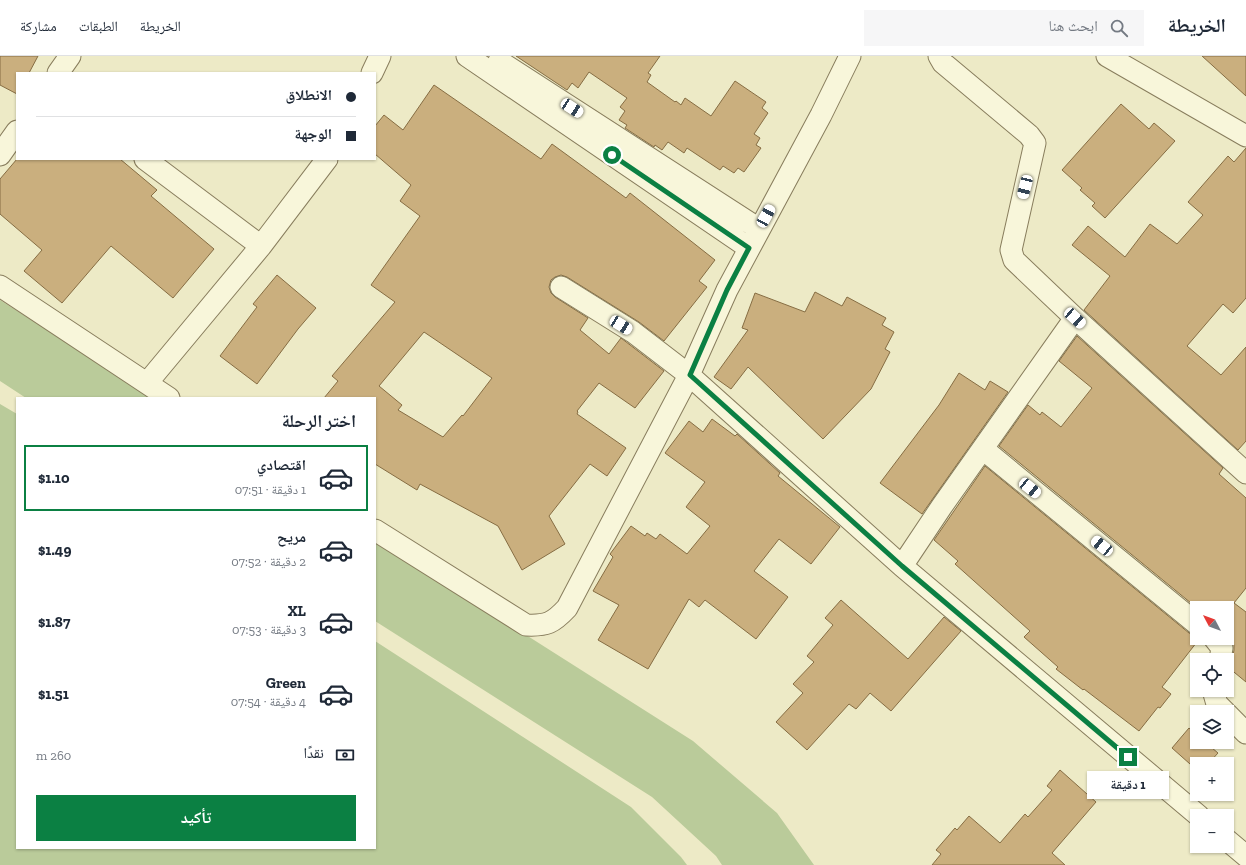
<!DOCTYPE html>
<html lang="ar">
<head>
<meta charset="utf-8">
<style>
  :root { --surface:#fff; --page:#f6f6f7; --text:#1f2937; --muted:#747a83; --line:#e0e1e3; --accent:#0b8043 }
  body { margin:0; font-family:"Zilla Slab","Noto Naskh Arabic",serif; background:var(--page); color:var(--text); direction:rtl; height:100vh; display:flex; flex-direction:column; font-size:15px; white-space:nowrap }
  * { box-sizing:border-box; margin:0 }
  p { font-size:13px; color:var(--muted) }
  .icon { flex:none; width:22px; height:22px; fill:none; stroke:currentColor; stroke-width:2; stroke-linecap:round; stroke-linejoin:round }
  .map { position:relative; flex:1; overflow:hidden; direction:ltr }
  .side { position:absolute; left:16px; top:341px; width:360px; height:452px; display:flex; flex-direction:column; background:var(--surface); border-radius:0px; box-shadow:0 1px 3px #0004; direction:rtl }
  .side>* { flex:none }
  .guide { position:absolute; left:16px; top:16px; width:360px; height:88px; border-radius:0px; box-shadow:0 1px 3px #0004; direction:rtl; display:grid; align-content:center; height:88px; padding:0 20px; background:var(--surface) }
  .needle { width:26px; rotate:311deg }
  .tools { position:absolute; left:1190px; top:545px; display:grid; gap:8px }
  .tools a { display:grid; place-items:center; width:44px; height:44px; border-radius:0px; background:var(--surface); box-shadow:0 1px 3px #0004; font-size:20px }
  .end { position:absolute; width:18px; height:18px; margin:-9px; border:5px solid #0b8043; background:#fff; box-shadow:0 0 0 2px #fff }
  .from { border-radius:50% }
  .bubble { position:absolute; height:28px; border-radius:0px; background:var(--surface); box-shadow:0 1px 3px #0004; font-size:13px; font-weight:700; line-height:28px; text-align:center; direction:rtl }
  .car { position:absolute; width:12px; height:24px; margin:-12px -6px; border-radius:5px; box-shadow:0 0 3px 1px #0007; background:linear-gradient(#fff 24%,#345 0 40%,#fff 0 76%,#345 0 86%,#fff 0) }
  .guide b { display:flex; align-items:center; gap:14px; height:38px; font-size:15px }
  .guide b+b { border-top:1px solid var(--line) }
  .guide i { width:10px; height:10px; background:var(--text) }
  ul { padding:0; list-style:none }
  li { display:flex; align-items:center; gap:12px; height:66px; margin:0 8px 6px; padding:0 12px; border:2px solid transparent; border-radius:0px }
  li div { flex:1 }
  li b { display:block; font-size:15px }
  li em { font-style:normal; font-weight:700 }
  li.current { border-color:var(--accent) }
  li>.icon { width:36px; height:36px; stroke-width:1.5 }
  h2 { padding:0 20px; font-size:18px; line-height:48px }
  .pay { display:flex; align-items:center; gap:10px; height:44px; padding:0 20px; font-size:15px }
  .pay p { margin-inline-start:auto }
  .cta { display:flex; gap:8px; margin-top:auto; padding:8px 20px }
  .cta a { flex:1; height:46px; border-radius:0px; background:var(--accent); color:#fff; font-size:16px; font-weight:700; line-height:46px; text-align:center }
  header { display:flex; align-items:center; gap:24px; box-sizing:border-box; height:56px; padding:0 20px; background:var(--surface); border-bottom:1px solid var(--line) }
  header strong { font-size:19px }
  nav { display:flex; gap:22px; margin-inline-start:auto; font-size:14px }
  .search { width:280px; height:36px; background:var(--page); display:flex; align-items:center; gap:10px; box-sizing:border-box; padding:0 14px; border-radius:0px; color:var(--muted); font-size:15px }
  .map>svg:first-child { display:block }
</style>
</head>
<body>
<header>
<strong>الخريطة</strong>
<div class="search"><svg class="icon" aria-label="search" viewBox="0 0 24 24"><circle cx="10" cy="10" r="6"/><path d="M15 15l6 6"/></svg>ابحث هنا</div>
<nav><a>الخريطة</a><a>الطبقات</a><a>مشاركة</a></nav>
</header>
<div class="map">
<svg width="1246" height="809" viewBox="0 0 1246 809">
  <rect width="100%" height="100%" fill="#edeac6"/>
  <path fill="#bacb9a" d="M0,244l154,98h-128l-26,-17z
    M0,348l17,10v434h358v-207l256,166 50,50 6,8h-687z
    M375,483l318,202 84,72 37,52h-92l-6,-9 -64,-59 -277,-176z"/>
  <path fill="#caaf7e" stroke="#866d43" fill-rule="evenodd" d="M0,0h38l-9,17h-12v21l-17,-9z
    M516,0h144l-12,17 3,2 -4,7 28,20 1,-1 5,4 4,-7 26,18 24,-35 31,21 -4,6 6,5 -14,21 6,4 -4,7 5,3 -17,24 -6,-4 -4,5 -11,-7 -3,4 -33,-22 -3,5 -16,-11 -6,8 -7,-5 -1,2 -29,-19 2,-3 -8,-5 6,-9 -5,-4 7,-9 -38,-26 -11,16 -6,-5 -5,7z
    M1202,0h44v40z
    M434,29l107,74 11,-15 74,54 4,-5 85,67 -16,21 8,6 -43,54 -25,-19 -72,-45 -6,-2 -6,2 -4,3 -2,7 2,6 4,4 33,21 -8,12 29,24 12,-16 43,33 -29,37 -36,-25 -22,28 1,1 -1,2 49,34 -19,28 -17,-12 -41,52 16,28 -43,26 -24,-44 -78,-42 -3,6 -42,-26v-66h-51l14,-17 -6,-5 63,-74 -24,-17 49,-69 -20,-15 11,-16 -36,-31v-28l9,-11 19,15zM424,276l68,46 -29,38 -1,-1 -19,22 -45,-27 4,-5 -23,-19z
    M1121,48l28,25 5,-6 21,18 -70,77 -13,-12 3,-3 -15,-13 2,-2 -20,-18z
    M1246,92v150l-13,15 -10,-9 -36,42 34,29 25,-28v94l-8,9 -154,-140 26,-34 -38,-31 16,-19 37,31 25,-33 27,20 26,-29 -15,-13 40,-46 6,6z
    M17,103h103l37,31 -6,6 63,53 -41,49 -62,-52 -49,57 -38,-32 18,-21 -42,-36v-35z
    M277,219l39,33 -18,21 -41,55 -37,-28 37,-49 -4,-3z
    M815,236l27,14 5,-9 39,21 -4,7 12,7 -9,17 5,3 -19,37 -48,50 -75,-72 -17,22 -17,-12 34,-47 -6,-2 13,-35 50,19z
    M1077,280l146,132 -4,6 27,24v90l-12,15 12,9v70l-17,-14 3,-6 2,-12v-5l-7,-10v-32l-4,5h-26l-198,-162 29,-41 12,10 2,-3 19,15 31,-39 -33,-27z
    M959,317l26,17 5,-9 18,11 -86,122 -42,-31 59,-78z
    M712,363l23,17 2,-2 43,39 -2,3 62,51 -29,37 -32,-25 -25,32 34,26 -32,42 -51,-39 -6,7 -10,-8 -41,70 -50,-29 21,-35 -26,-14 20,-34 -3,-3 21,-28 14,10 2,-3 9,6 4,-5 27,20 23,-28 -24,-19 19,-25 -40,-29 24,-32 14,11z
    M985,410l204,167 8,3v2h3l-38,49 9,7 -11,14 -2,-1 -19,24 -55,-42 -1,1 -27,-21 2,-2 -34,-30 6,-6 -75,-67 3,-3 -24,-21z
    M841,544l67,59 36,-42 17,14 -70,80 -21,-18 -14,16 -7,-5 -42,46 -31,-28 27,-29 -10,-9 21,-22 -7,-6 26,-31 -8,-7z
    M1189,672l8,7v7h8l13,11 -10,11h-18l-18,-16z
    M1060,714l36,32 -44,51 13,12h-133l9,-11 -5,-4 19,-22 2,2 12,-14 31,27 25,-29 3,3 24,-27 -5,-4z"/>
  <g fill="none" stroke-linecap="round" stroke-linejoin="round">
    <defs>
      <path id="minor" d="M467,0l282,192
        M939,0l4,7 86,72 6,8 -24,107 3,10 61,58
        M1107,0l139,80
        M499,5l260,168
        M58,17l12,-17
        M372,17l8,-17
        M0,99l17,-24
        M145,103l116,87
        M0,230l169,112
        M561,231l72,45 56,43 213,191 297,250
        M147,327l114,-137 66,-87
        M983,393l214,175
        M375,474l151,95c21,1 27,-2 41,-17l122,-233 38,-85 94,-175 29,-59
        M902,510l40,-60 133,-188 171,155
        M1214,582l8,10 -2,12
        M1213,634l4,14 8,8
        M1227,658l19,19
        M1227,784l19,16"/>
    </defs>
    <use href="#minor" stroke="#887d5d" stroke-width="23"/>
    <use href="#minor" stroke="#f8f6da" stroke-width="21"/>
  </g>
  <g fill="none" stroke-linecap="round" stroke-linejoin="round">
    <path stroke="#0b8043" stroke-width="5" d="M612,99l137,93 -22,42 -37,85 212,191 226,191"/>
  </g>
</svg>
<div class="tools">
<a><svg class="needle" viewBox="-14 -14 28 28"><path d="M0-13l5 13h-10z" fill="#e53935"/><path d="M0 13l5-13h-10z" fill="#747a83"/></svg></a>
<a><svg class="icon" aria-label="locate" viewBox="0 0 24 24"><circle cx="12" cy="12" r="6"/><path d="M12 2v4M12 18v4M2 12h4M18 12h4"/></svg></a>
<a><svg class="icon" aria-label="layers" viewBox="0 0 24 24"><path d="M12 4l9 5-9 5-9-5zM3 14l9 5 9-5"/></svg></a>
<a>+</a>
<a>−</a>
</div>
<i class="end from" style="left:612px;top:99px"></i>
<i class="end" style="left:1128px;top:701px"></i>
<div class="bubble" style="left:1087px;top:715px;width:82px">1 دقيقة</div>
<i class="car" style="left:572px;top:52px;rotate:123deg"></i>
<i class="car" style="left:1025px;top:131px;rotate:194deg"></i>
<i class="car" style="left:766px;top:160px;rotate:29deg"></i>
<i class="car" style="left:1075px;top:262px;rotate:132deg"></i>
<i class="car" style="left:621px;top:269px;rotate:122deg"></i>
<i class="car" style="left:1030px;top:432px;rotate:129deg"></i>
<i class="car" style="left:1102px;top:490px;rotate:309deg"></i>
<div class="guide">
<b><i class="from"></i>الانطلاق</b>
<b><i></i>الوجهة</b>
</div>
<section class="side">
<h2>اختر الرحلة</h2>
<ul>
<li class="current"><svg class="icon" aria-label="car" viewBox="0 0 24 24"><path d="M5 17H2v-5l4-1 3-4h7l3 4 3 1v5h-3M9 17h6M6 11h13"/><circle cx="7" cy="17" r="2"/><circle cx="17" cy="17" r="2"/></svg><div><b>اقتصادي</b><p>1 دقيقة · 07:51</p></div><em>$1.10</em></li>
<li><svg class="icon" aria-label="car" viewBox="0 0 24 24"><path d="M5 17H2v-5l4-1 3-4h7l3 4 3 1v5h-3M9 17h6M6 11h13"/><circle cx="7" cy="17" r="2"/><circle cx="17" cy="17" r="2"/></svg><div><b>مريح</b><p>2 دقيقة · 07:52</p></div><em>$1.49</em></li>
<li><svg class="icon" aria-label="car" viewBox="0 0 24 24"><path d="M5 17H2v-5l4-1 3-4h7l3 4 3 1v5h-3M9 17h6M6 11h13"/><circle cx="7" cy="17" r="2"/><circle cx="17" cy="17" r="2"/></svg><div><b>XL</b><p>3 دقيقة · 07:53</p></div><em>$1.87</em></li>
<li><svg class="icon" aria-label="car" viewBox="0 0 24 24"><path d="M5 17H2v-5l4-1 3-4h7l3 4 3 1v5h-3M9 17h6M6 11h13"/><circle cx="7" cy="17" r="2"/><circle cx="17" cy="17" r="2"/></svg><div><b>Green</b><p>4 دقيقة · 07:54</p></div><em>$1.51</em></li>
</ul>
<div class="pay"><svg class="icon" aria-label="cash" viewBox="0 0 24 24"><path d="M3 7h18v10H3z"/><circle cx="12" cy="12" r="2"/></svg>نقدًا<p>260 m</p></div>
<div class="cta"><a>تأكيد</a></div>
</section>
</div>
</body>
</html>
